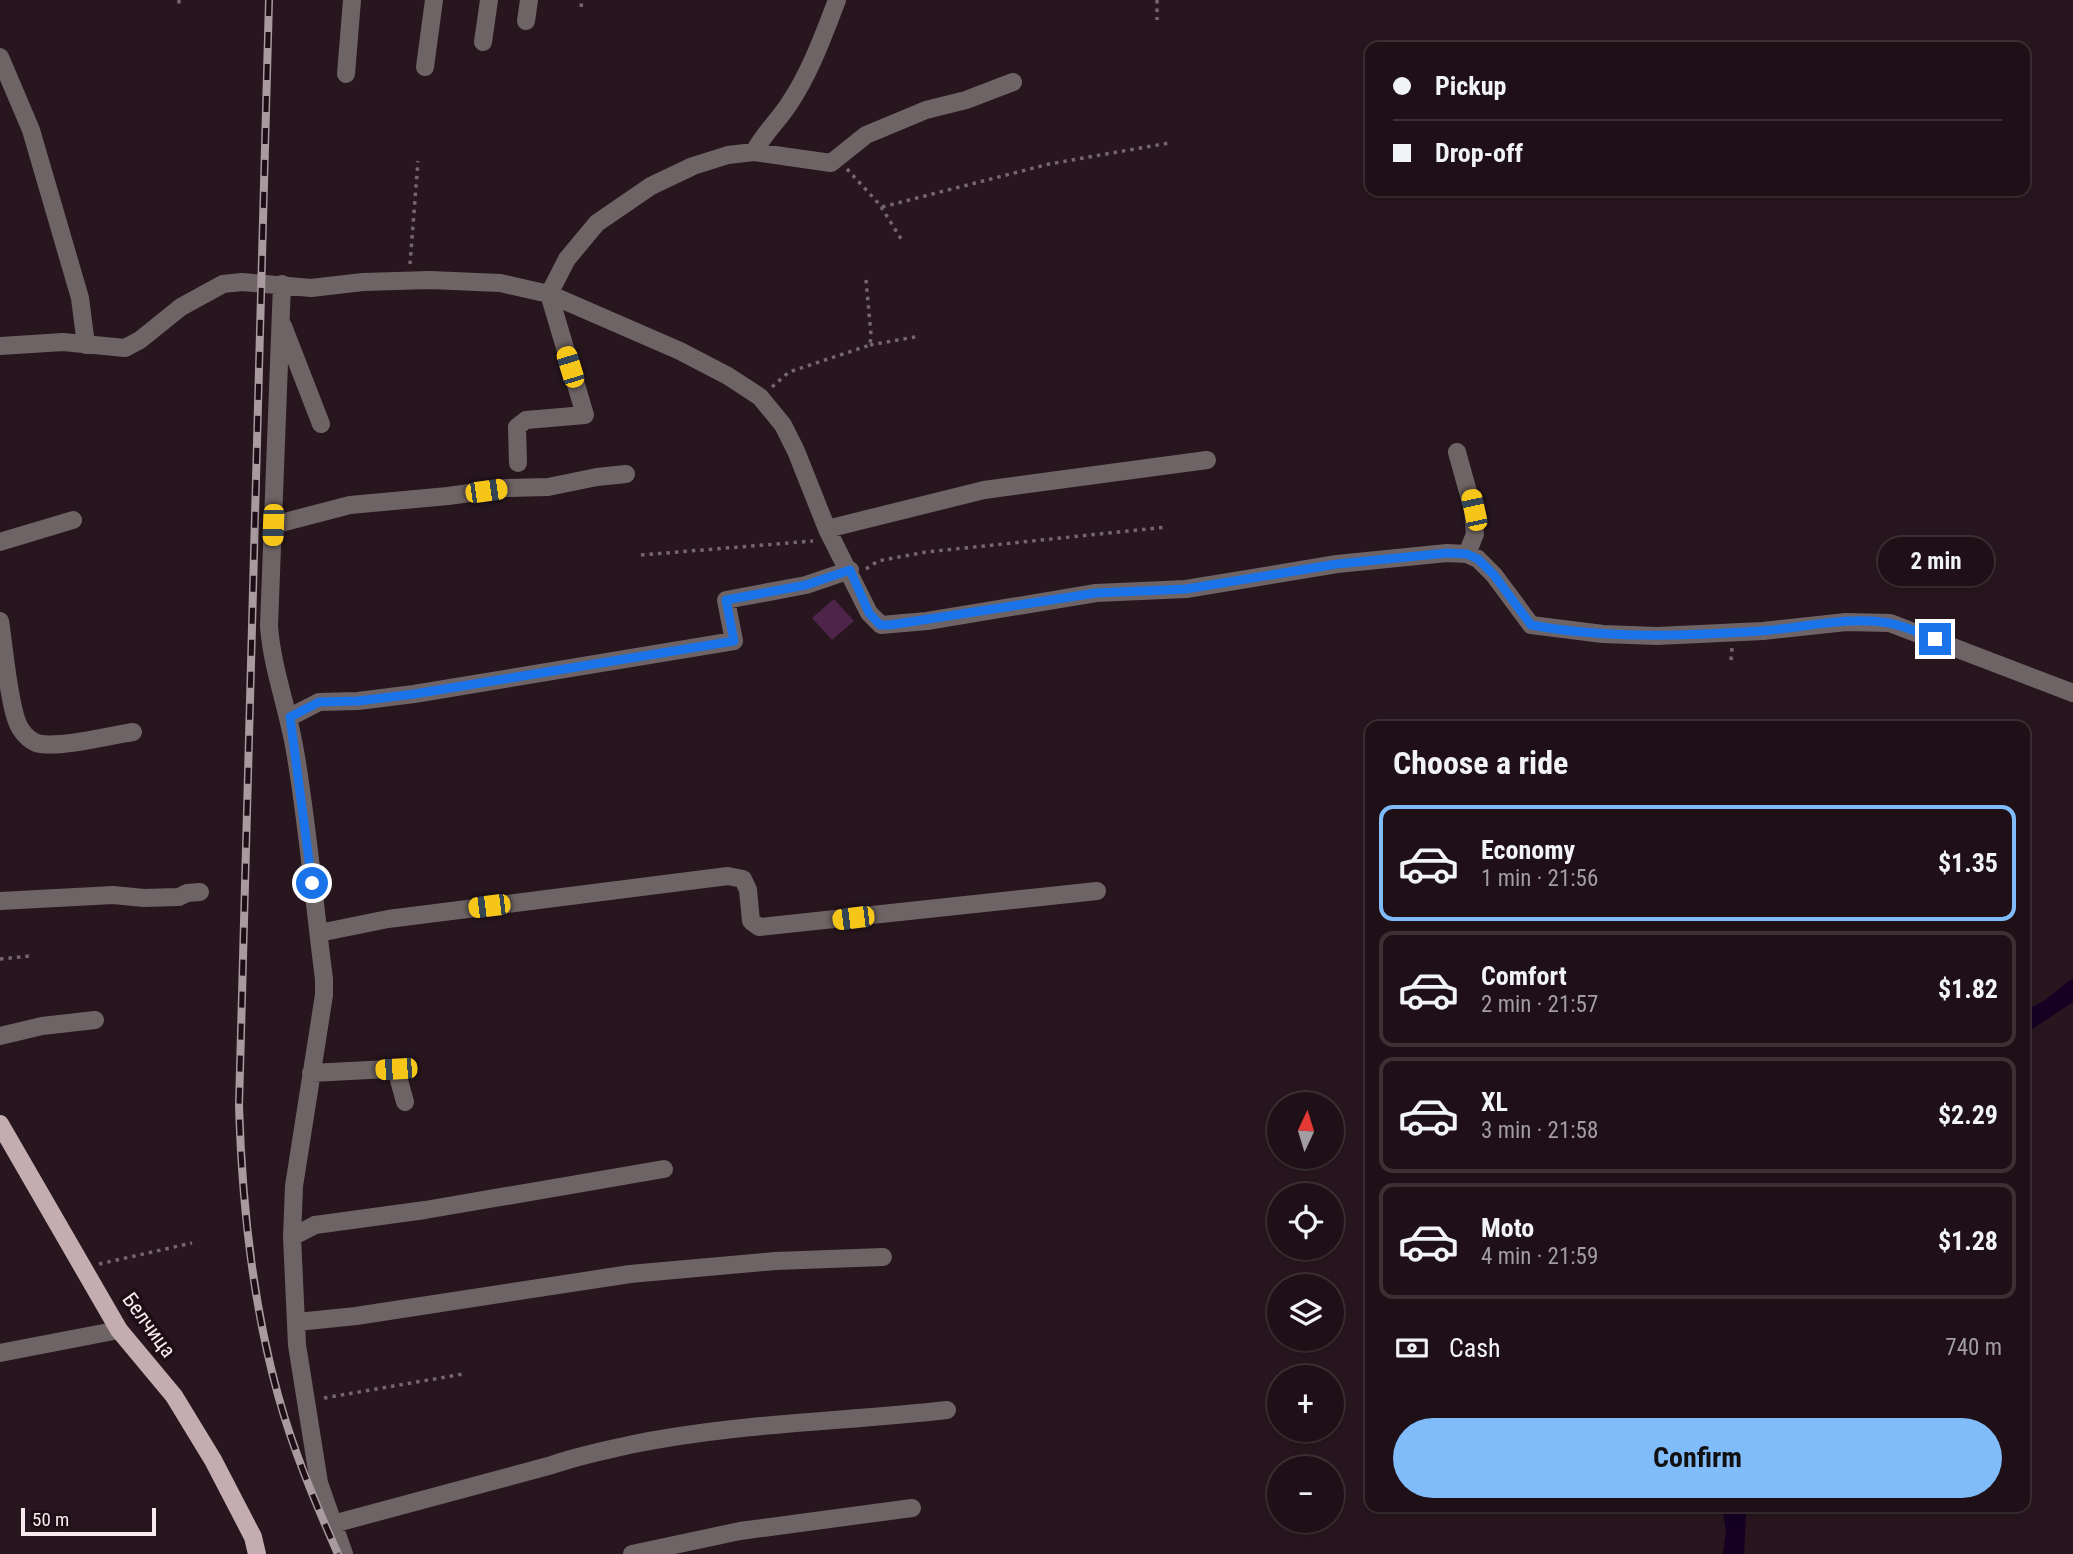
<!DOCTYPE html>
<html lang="en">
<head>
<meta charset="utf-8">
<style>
  :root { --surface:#1e1016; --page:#26191f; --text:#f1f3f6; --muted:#a19da1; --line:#3c3035; --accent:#81bcfa }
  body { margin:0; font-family:"Roboto Condensed",sans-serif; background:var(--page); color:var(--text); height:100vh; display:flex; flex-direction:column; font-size:26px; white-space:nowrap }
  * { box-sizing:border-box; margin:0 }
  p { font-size:23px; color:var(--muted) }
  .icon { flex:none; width:38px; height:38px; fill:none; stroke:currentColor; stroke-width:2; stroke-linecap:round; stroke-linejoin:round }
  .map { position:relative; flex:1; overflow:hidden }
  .drawer { position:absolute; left:1365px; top:721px; width:665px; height:791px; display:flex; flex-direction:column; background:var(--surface); border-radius:14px; box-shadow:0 4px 10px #0003,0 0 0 2px var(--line) }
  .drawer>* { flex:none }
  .guide { position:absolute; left:1365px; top:42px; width:665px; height:154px; border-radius:14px; box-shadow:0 4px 10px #0003,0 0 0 2px var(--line); display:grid; align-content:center; height:154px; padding:0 28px; background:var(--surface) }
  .needle { width:46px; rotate:4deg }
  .controls { position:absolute; left:1267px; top:1092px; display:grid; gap:14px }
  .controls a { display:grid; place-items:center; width:77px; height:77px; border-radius:50%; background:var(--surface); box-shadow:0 4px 10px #0003,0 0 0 2px var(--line); font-size:35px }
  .scale { position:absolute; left:21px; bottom:18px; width:135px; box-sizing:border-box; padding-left:7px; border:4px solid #f8ebf0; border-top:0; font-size:19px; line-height:24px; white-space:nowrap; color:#f8ebf0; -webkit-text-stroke:5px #1e0d15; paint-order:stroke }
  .end { position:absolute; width:32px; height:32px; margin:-16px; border:9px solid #1a73e8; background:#fff; box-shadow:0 0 0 4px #fff }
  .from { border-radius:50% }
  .bubble { position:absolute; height:49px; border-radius:24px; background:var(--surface); box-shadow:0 4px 10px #0003,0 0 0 2px var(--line); font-size:23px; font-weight:700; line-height:49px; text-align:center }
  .car { position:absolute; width:21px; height:42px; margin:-21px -10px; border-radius:9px; box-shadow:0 0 5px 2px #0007; background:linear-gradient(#f5c518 24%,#345 0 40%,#f5c518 0 76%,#345 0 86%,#f5c518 0) }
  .guide b { display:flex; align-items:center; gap:24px; height:66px; font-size:26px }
  .guide b+b { border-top:2px solid var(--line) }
  .guide i { width:18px; height:18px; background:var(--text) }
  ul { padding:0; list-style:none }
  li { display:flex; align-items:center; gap:21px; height:116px; margin:0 14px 10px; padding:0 14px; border:4px solid var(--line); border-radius:14px }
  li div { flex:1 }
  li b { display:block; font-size:26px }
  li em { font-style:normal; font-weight:700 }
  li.current { border-color:var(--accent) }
  li>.icon { width:63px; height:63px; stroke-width:1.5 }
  h2 { padding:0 28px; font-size:32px; line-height:84px }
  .pay { display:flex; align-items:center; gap:18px; height:77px; padding:0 28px; font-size:26px }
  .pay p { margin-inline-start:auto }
  .button { display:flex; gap:14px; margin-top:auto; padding:14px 28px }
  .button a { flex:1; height:80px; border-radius:42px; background:var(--accent); color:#111; font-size:28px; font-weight:700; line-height:80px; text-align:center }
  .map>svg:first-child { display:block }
</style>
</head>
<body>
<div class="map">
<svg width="2073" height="1554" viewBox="0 0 2073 1554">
  <rect width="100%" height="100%" fill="#28161e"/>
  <path fill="#150024" d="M2073,978v24l-48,32v-23l20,-11z
    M1722,1507h22l2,7 -2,40h-21l3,-23z"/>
  <path fill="#4e244b" d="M834,599l20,22 -22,19 -20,-22z"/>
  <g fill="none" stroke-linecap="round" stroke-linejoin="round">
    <path stroke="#75656c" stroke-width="3.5" stroke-dasharray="3.5 5" stroke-linecap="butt" d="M179,0v7
      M1157,0v20
      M581,7l1,-7
      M847,169l33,36 23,37
      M882,207l167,-43 120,-21
      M410,264l8,-103
      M870,345l50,-9
      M772,387l17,-15 81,-27 1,-10 -5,-55
      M641,555l172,-14
      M866,569l12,-8 48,-9 241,-25
      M1731,660l1,-12
      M0,959l30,-3
      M99,1264l93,-21
      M324,1398l139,-24"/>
    <path stroke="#6f6465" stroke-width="18" d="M526,21l3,-21
      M483,42l6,-42
      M0,57l31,73 49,168 6,47
      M425,67l9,-67
      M346,74l6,-74
      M754,152c10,-19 24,-31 35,-48 21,-31 35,-70 48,-104
      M282,284l-13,342c3,42 19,83 26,125 13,75 19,152 29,228v16l-30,191 -2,51 5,108 16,100 6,38 25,71
      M283,326l38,98
      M0,346l63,-4 62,6 15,-8 41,-33 42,-23 19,-2 69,6 52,-6 67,-2 70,3 49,11 131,57 48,25 32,21 23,28 13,26 31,78 42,84 12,12 46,-4 169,-28 90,-4 151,-25 110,-11 20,1 11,5 16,16 37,50 72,9 54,2 106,-5 83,-9 44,1 183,70
      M1457,452l16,58 2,24 -8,20
      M518,463l-1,-36 9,-7 59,-5 -36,-121 18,-35 30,-36 54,-37 42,-20 35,-11 26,-3 77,11 35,-28 60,-25 40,-10 47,-18
      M273,525l77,-20 98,-9 58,-8 42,-1 49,-10 29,-3
      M827,529l157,-39 223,-30
      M0,542l73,-22
      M0,621c4,23 9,90 20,107 4,7 12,15 21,16 24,3 66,-8 92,-12
      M290,717l29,-15 39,-1 56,-7 320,-53 -8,-41 80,-15 44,-15
      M0,901l113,-6 31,3 35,-1 8,-4 13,-1
      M319,933l69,-14 340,-43 15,3 5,11 3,31 8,6 338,-36
      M0,1036l42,-10 53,-6
      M396,1069l9,33
      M311,1073l97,-5
      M292,1237l23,-12 110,-15 239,-41
      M297,1322l59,-6 274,-42 145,-13 108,-4
      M0,1353l119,-23
      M333,1524l219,-59c25,-9 51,-14 77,-20 105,-22 212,-23 318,-35
      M632,1554l108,-23 172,-23"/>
    <path stroke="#c4adb0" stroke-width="18" d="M0,1124l119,206 55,66 39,64 40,77 4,17"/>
    <defs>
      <path id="rail" d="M269,0l-30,1106c3,97 13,195 39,289 15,55 37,107 60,159"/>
    </defs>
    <use href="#rail" stroke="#a99aa0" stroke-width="8"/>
    <use href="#rail" stroke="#1e0d15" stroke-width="5" stroke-dasharray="16" stroke-linecap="butt"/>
  </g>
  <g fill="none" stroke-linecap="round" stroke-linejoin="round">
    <path stroke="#1a73e8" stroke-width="9" d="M312,883l-22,-166 29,-15 39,-1 56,-7 320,-53 -8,-41 80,-15 44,-15 19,43 11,12h10l206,-32 90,-4 151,-25 110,-11 20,1 11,5 16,16 37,50c76,14 153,11 230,6 42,-3 86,-15 128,-8 16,3 31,10 46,16"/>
  </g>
  <g text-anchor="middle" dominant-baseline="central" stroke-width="7" stroke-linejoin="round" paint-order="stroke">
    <g font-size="21" fill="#f8ebf0" stroke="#1e0d15">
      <text transform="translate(149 1325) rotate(54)">Белчица</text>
    </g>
  </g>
</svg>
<div class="controls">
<a><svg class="needle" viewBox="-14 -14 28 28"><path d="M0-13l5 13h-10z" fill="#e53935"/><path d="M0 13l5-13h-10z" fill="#a19da1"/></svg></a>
<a><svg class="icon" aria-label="locate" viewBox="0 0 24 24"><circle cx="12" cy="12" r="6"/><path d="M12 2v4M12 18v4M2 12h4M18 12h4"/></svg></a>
<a><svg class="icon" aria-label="layers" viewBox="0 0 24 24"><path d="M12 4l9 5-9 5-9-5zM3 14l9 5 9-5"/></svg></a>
<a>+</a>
<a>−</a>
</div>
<div class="scale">50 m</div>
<i class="end from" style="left:312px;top:883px"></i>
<i class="end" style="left:1935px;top:639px"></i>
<div class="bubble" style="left:1878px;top:537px;width:116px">2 min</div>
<i class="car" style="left:570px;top:367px;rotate:343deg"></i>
<i class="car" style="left:486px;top:491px;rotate:82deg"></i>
<i class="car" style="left:1474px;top:510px;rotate:348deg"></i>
<i class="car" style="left:273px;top:525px;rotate:182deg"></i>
<i class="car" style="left:489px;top:906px;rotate:263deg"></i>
<i class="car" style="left:853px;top:918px;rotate:263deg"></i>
<i class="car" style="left:396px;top:1069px;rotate:267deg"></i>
<div class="guide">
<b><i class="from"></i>Pickup</b>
<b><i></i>Drop-off</b>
</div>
<section class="drawer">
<h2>Choose a ride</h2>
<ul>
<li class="current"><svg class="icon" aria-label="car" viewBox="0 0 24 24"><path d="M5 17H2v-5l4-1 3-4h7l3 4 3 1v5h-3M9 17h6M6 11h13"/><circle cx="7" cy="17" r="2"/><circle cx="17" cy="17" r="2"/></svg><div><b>Economy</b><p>1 min · 21:56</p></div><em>$1.35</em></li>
<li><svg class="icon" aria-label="car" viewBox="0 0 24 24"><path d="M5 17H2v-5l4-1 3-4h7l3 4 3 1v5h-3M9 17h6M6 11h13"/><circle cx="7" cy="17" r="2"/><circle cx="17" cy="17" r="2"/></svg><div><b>Comfort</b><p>2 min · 21:57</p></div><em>$1.82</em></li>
<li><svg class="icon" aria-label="car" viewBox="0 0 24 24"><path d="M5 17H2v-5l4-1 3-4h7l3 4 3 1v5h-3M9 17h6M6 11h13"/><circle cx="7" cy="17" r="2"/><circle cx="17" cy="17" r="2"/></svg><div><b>XL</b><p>3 min · 21:58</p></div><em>$2.29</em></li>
<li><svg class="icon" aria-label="car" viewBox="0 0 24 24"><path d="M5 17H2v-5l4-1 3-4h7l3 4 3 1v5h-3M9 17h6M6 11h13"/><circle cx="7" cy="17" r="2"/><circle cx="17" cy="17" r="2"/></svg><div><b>Moto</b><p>4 min · 21:59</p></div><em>$1.28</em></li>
</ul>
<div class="pay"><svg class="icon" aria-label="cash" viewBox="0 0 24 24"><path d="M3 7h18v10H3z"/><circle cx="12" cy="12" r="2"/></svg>Cash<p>740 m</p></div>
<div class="button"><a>Confirm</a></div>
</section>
</div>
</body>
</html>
